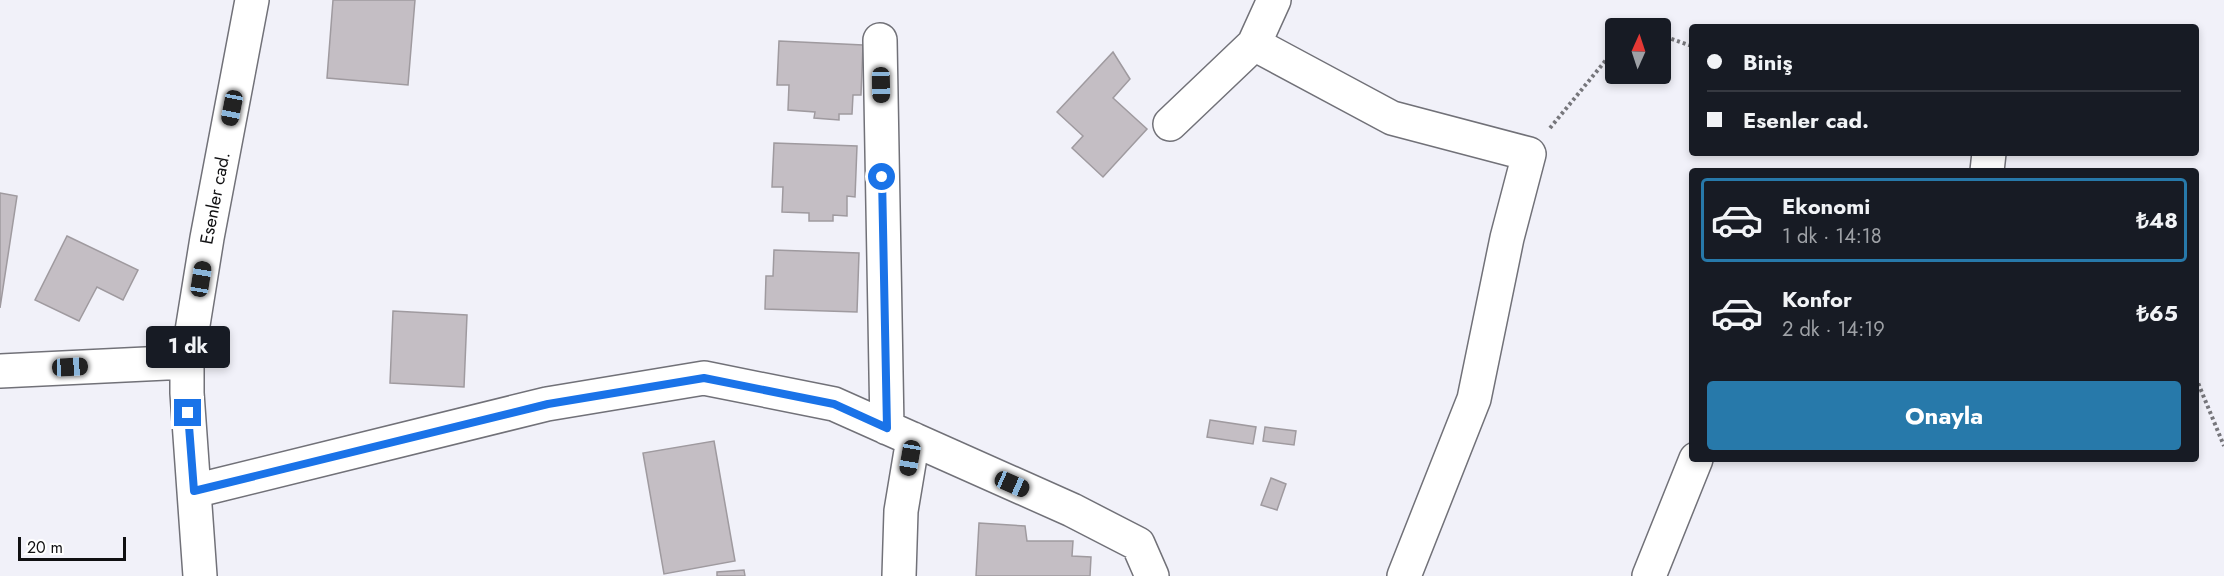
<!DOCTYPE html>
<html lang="tr">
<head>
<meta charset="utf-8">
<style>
  :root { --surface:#171b24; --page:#20242c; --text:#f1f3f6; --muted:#9ea1a6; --line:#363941; --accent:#2779aa }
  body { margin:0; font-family:Jost,sans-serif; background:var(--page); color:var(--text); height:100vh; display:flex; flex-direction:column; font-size:22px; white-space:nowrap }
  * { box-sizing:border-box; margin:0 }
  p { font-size:20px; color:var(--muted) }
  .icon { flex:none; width:33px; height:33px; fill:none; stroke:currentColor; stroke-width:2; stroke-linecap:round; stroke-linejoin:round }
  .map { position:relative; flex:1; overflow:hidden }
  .side { position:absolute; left:1689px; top:168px; width:510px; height:294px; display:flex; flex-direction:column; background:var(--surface); border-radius:6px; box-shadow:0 3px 9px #0003 }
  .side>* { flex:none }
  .banner { position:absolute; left:1689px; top:24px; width:510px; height:132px; border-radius:6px; box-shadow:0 3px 9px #0003; display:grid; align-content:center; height:132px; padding:0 18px; background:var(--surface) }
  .needle { width:39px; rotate:3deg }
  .controls { position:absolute; left:1605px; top:18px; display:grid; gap:12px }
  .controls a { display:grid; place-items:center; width:66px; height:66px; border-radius:6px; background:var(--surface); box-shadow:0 3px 9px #0003; font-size:30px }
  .scale { position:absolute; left:18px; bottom:15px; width:108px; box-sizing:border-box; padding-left:6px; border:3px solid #101012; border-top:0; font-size:16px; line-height:21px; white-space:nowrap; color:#101012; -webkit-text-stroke:4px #fff; paint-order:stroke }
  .end { position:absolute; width:27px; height:27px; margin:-14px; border:8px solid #1a73e8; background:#fff; box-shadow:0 0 0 3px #fff }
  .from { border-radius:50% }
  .bubble { position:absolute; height:42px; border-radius:6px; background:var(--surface); box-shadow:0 3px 9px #0003; font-size:20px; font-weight:700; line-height:42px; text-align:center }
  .car { position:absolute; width:18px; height:36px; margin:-18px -9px; border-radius:8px; box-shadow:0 0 4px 2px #0007; background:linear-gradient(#222 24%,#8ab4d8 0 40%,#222 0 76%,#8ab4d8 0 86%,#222 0) }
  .banner b { display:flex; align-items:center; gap:21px; height:57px; font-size:22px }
  .banner b+b { border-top:2px solid var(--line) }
  .banner i { width:15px; height:15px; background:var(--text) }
  ul { padding:10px 0 0; list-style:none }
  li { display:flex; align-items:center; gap:18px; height:84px; margin:0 12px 9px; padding:0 6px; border:3px solid transparent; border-radius:6px }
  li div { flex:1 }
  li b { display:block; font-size:22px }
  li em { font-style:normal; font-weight:700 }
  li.active { border-color:var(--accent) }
  li>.icon { width:54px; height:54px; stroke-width:1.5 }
  .action { display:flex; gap:12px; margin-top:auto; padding:12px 18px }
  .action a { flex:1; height:69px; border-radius:6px; background:var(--accent); color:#fff; font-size:24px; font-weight:700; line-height:69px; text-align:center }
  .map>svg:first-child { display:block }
</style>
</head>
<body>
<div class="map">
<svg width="2224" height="576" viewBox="0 0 2224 576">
  <rect width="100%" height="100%" fill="#f1f1f9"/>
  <path fill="#c4bec4" stroke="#9f9a9f" stroke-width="1.5" d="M333,0h82l-7,85 -81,-7z
    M779,41l84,4 -2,50h-8l-1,19h-13v6l-25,-2 1,-6 -27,-2 1,-25h-12z
    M1113,52l17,27 -17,19 34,31 -44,48 -31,-29 11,-12 -26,-24z
    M774,143l83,3 -2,51 -8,-1v20l-14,-1v6h-24v-8l-27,-1 1,-25h-11z
    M0,193l17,3 -17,112z
    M67,236l71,34 -15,30 -26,-13 -18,34 -44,-21z
    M774,250l85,3 -2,59 -92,-3 1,-33h7z
    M393,311l74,4 -3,72 -74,-4z
    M1210,420l46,7 -3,17 -46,-7z
    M1265,427l31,4 -2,14 -31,-4z
    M714,441l21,120 -71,13 -21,-121z
    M1271,478l15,6 -9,26 -16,-5z
    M979,523l46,3 2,15h46l-1,15 19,1 -1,19h-114z
    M744,570l1,6h-28v-4z"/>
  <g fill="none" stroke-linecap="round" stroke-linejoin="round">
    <defs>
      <path id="minor" d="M880,40l7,388
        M1254,44l138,74 137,36 -22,84 -33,161 -70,177
        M1170,124l84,-80 20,-44
        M1987,171l2,-18
        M0,371l187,-9
        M194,491l353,-87 157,-26 130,26 238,106 66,34 14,32
        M200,576l-13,-183v-31l20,-124 45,-238
        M899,576l2,-65 12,-72
        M1649,576l47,-117"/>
    </defs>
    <use href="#minor" stroke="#717178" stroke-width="36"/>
    <path stroke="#76767b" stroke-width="4" stroke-dasharray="3 3" stroke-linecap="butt" d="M1632,28l2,-2 8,2
      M1660,35l32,11
      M1550,128l66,-80
      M2196,378l28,68"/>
    <use href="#minor" stroke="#fff" stroke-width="33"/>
  </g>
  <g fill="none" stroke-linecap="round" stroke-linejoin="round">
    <path stroke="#1a73e8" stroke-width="8" d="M188,413l6,78 354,-87 156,-26 130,26 53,24 -5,-251"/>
  </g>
  <g text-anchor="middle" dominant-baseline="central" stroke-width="4.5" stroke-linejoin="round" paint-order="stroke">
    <g font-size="18" fill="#101012" stroke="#fff">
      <text transform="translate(215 198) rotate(-79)">Esenler cad.</text>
    </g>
  </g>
</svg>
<div class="controls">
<a><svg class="needle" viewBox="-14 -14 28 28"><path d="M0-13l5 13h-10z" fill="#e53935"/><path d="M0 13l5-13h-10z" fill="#9ea1a6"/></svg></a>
</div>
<div class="scale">20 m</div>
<i class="end from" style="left:882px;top:177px"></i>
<i class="end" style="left:188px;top:413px"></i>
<div class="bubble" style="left:146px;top:326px;width:84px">1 dk</div>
<i class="car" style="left:881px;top:85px;rotate:179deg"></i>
<i class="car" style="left:232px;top:108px;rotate:191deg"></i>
<i class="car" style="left:201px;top:279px;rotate:9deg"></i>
<i class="car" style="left:70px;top:367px;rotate:87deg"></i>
<i class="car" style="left:910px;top:458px;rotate:190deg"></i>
<i class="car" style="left:1012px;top:484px;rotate:114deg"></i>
<div class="banner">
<b><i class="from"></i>Biniş</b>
<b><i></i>Esenler cad.</b>
</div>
<section class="side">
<ul>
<li class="active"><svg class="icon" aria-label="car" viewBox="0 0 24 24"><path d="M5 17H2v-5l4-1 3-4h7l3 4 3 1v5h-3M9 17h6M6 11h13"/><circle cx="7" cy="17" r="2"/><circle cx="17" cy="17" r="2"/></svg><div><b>Ekonomi</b><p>1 dk · 14:18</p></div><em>₺48</em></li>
<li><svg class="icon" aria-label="car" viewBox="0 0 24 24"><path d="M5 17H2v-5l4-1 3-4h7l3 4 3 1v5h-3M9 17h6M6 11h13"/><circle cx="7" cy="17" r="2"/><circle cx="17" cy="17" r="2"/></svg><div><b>Konfor</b><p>2 dk · 14:19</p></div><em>₺65</em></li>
</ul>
<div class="action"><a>Onayla</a></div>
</section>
</div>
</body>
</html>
